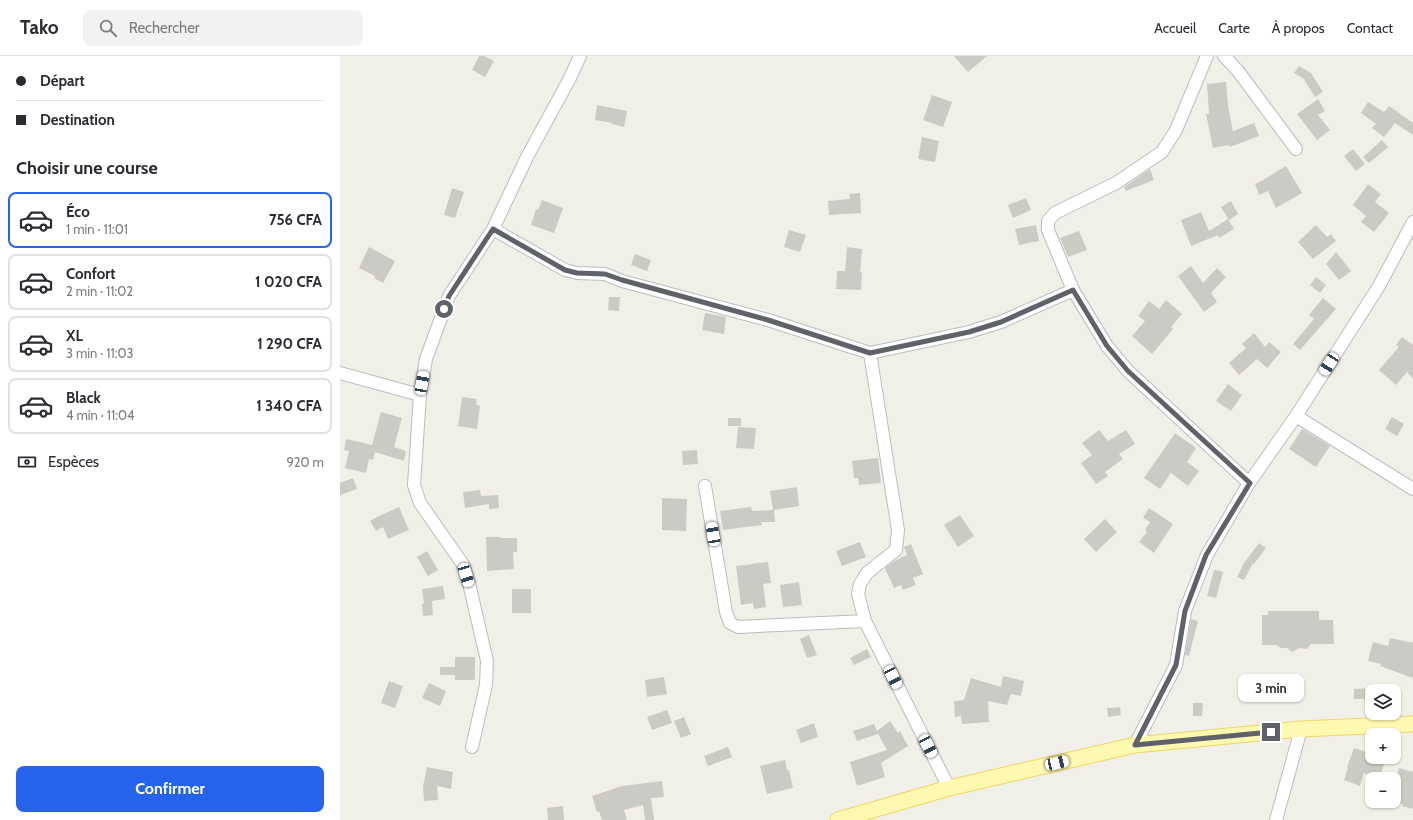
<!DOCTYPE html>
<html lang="fr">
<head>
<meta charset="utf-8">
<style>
  :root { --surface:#fff; --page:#f2f2f3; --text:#2b2b33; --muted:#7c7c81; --line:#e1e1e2; --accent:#2563eb }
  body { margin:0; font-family:Cabin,sans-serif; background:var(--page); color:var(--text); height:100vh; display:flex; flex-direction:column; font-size:15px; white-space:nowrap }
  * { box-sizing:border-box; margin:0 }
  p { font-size:13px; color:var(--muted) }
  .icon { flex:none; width:22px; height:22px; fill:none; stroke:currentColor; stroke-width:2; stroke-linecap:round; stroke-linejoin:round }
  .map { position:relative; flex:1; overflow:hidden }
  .details { display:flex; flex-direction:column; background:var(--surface); width:340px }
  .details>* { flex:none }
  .hud { display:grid; align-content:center; height:88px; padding:0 16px; background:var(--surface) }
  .fabs { position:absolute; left:1025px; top:628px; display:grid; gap:8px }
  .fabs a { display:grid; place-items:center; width:36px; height:36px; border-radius:8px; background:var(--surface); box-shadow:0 1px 3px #0004; font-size:20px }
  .end { position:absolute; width:18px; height:18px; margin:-9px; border:5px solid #5f6268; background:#fff; box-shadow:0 0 0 2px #fff }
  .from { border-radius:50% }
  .bubble { position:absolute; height:28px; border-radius:8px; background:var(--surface); box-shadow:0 1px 3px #0004; font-size:13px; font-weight:700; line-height:28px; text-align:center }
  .car { position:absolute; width:12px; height:24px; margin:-12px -6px; border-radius:5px; box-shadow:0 0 3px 1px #0007; background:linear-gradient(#fff 24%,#345 0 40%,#fff 0 76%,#345 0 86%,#fff 0) }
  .hud b { display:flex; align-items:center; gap:14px; height:38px; font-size:15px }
  .hud b+b { border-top:1px solid var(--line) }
  .hud i { width:10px; height:10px; background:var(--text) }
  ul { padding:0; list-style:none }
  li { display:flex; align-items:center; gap:12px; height:56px; margin:0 8px 6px; padding:0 8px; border:2px solid var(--line); border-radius:8px }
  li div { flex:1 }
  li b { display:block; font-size:15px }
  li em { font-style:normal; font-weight:700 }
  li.current { border-color:var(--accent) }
  li>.icon { width:36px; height:36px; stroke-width:1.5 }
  h2 { padding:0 16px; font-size:18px; line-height:48px }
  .pay { display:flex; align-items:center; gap:10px; height:44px; padding:0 16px; font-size:15px }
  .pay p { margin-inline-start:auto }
  .cta { display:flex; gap:8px; margin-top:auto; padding:8px 16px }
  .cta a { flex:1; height:46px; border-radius:8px; background:var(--accent); color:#fff; font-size:16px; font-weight:700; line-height:46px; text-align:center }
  header { display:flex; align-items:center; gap:24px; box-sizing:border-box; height:56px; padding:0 20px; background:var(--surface); border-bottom:1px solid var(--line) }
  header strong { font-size:19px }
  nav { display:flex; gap:22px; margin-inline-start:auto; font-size:14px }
  .search { width:280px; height:36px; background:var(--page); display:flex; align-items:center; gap:10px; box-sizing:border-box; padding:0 14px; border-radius:8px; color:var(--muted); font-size:15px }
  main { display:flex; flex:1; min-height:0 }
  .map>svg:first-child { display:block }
</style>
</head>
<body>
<header>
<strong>Tako</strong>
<div class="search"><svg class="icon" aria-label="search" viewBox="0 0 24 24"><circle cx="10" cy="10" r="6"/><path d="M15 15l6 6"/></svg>Rechercher</div>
<nav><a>Accueil</a><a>Carte</a><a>À propos</a><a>Contact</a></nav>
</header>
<main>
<section class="details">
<div class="hud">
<b><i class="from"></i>Départ</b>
<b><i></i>Destination</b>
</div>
<h2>Choisir une course</h2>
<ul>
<li class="current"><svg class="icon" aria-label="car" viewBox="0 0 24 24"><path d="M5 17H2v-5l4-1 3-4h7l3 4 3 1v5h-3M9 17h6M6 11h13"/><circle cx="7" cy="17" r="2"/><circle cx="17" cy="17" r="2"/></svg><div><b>Éco</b><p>1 min · 11:01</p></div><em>756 CFA</em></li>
<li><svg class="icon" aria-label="car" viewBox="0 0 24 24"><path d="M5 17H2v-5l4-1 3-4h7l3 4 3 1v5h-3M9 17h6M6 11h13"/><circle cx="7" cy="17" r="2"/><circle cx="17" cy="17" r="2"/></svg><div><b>Confort</b><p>2 min · 11:02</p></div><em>1 020 CFA</em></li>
<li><svg class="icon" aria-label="car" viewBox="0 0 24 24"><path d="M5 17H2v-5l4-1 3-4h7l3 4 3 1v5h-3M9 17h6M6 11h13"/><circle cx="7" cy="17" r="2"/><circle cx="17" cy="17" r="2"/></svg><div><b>XL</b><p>3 min · 11:03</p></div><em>1 290 CFA</em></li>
<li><svg class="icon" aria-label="car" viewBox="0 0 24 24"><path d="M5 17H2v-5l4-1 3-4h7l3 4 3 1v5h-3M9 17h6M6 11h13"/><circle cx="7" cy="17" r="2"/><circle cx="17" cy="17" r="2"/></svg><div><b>Black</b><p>4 min · 11:04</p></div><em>1 340 CFA</em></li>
</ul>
<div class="pay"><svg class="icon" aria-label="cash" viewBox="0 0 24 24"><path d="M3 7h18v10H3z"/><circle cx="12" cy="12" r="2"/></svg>Espèces<p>920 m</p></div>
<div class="cta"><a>Confirmer</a></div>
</section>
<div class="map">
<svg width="1073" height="764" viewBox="0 0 1073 764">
  <rect width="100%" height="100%" fill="#f1f0e8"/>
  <path fill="#cccac5" d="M139,0h5l10,5 -9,16 -13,-7z
    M614,0h33l-19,16z
    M959,10l12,7 12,19 -8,5 -12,-19 -9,-5z
    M886,26l2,24 5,25 21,-8 5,13 -29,11 -1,-2 -16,3 -7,-34h3l-2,-30z
    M592,39l20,7 -9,25 -20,-7z
    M978,43l7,12 -7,4 12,15 -13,10 -20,-26z
    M1028,46l16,10 5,-6 24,17v12l-18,-12 -11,14 -12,-9 4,-4 -15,-11z
    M257,49l30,6 -3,16 -12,-3v-1l-17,-3z
    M582,81l17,4 -4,21 -17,-3z
    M1042,84l6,7 -19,16 -6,-6z
    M1013,93l12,15 -9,7 -12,-15z
    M946,110l16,27 -26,15 -8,-17 -9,4 -4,-11 8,-4z
    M810,113l4,11 -28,11 -2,-4z
    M1028,128l13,10 -6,8 14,11 -15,19 -13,-10 5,-6 -13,-11z
    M112,132l12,4 -9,26 -11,-3z
    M520,137l1,20 -32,2 -1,-14 22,-2 -1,-5z
    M686,142l5,12 -18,8 -5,-13z
    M202,144l21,8 -9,25 -23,-8 5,-16 2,1z
    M891,145l7,13 -9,6 -8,-13z
    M861,156l8,19 19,-12 6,10 -15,9 -1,-3 -27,11 -10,-26z
    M696,169l3,16 -20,4 -4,-16z
    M976,169l11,12 4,-3 5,7 -23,18 -15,-17z
    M449,174l17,5 -6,17 -16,-5z
    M739,175l8,19 -19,7 -8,-19z
    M29,191l26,14 -12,22 -9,-5 1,-2 -16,-8z
    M507,191l15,2 -2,23h2l-1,18 -25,-1 1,-18h8z
    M996,196l15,19 -12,9 -13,-16z
    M295,198l16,6 -4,11 -16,-6z
    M851,210l12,17 14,-15 9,9 -15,16 6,9 -13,10 -26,-36z
    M976,221l10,8 -6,8 -10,-8z
    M269,241h11l-1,14 -11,-1z
    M983,242l13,11 -36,41 -7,-6 21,-25 -5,-4z
    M826,244l16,14 -11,13 2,2 -21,25 -20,-18 13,-15 -7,-5 11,-15 10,8z
    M365,257l21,4 -2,17 -22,-4z
    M914,277l11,14 4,-5 12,10 -14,16 -10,-9 -18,16 -10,-12 17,-15 -4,-4z
    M1062,281l11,8v34l-6,-7 -11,13 -17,-15 20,-23 -3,-2z
    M888,328l14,11 -11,16 -15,-10z
    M122,341l15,2 -1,6 4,1 -3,23 -19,-3z
    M41,356l21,6 -8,29 12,4 -2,10 -29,-9 -2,8 -4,-1 -3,14 -21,-5 4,-17 -5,-1 2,-11 26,6z
    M1052,361l12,7 -7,12 -12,-7z
    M388,362h13v8h-13z
    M398,371l18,1 -2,21 -18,-1z
    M962,373l28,17 -14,21 -27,-18z
    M759,374l9,11 18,-11 9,14 -16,10 4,5 -18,13 3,4 -12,8 -15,-21 11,-8 -10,-12z
    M835,377l21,15 -9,14 12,9 -11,15 -17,-13 -11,16 -16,-11z
    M357,394l1,14 -15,1 -1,-14z
    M538,402l3,25 -22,2 -1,-7h-4l-2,-17z
    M13,422l4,11 -17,6v-12z
    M457,431l2,19 -25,4 1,12h-14l1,3 -39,5 -3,-19 31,-4 1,4 21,-1 -3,-19z
    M140,434l1,6 17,-1 1,13 -10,1v-5l-24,4 -2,-16z
    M322,442l25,1 -1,32 -24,-1z
    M59,451l10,23 -21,9 -5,-12 -7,4 -6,-10 9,-5z
    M809,452l24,16 -19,29 -15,-11 8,-10 -2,-2 5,-8 -7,-4z
    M620,459l14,21 -16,11 -14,-22z
    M765,463l12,13 -21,20 -12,-13z
    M146,481h14v1h17v14h-4l1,17 -27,2z
    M520,486l6,15 -24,9 -6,-15z
    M919,487l7,5 -12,16 -1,-1 -9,17 -7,-3 7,-14z
    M571,488l12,30 -10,4 3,7 -13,5 -2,-5 -7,3 -9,-20 11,-8 11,-5 -3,-8z
    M87,495l11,19 -10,6 -11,-19z
    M428,506l3,21 -8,1 3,23 -12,2 -1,-6 -12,2 -5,-39z
    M874,514l9,2 -7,26 -9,-2z
    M459,526l3,23 -19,2 -3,-22z
    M103,530l2,13 -13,2 1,14 -10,1 -1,-12 2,-1 -2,-14z
    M172,533h19v24h-19z
    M928,555h51v9h14l1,24h-23l-4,5 -8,-1 -7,4 -5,-4h-6l-4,-3h-15v-30h6z
    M851,563l7,2 -9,35 -4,-1z
    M469,579l8,20 -10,3 -7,-19z
    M1050,582l23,5v35l-33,-12 1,-2 -13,-3 5,-19 15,4z
    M527,593l4,8 -17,8 -4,-7z
    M115,601h20v23h-20v-5h-15v-8h15z
    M663,620l21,5 -3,15 -10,-2 -4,11 -19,-4 1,21 -27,2 -1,-8 -6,1 -1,-16 10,-1 7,-22 30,9z
    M324,621l3,17 -20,3 -2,-17z
    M49,625l14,5 -8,22 -14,-5z
    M89,627l17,8 -6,15 -18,-8z
    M1032,632v11h-18v-10z
    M853,647h10l-1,13h-9z
    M780,651l1,8 -13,2 -1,-9z
    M327,654l5,13 -20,7 -5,-13z
    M344,661l7,17 -10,4 -7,-17z
    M550,665l8,12 2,-2 8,15 -27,17 4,14 -28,9 -7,-24 37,-12 -9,-16 -21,7 -4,-10 21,-7 3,7z
    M474,667l4,14 -17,6 -5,-13z
    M388,691l4,10 -24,9 -4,-10z
    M1014,692l18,6v3h8l6,2 -7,20 -15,-6 -4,13 -16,-6 4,-12 -1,-1z
    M445,704l2,10h2l4,18 -26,6 -7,-28z
    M87,711l26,5 -2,17 -14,-3 1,14 -14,1 -1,-15z
    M1059,712l14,4v37l-11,-3 1,-2 -10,-2 1,-1 1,-14 -1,-1z
    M322,725l2,16 -13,1 3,22h-9l-2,-15 -19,5 3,10h-25l-3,-9 -2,1 -5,-16 30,-10z
    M223,750l1,14h-16l-1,-12z"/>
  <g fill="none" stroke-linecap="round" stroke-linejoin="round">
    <defs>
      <path id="minor" d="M867,0l-31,74 -14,22 -46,31 -61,30 -7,8v9l25,60 34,56 21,25 121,112
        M884,0l14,15 58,78
        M153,173l72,41 12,3 28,1 17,7 146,39 102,33 99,-21 32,-10 72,-32
        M530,297l28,177 -2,20 -29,23 -7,11 -2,10 7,27 84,167
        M0,317l80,22
        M956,360l117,73
        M365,430l21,126 4,11 8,4 127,-6
        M795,689l41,-80 9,-54 22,-56 42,-72 47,-67 83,-130 34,-64
        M132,691l14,-62 1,-24 -18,-78 -5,-17 -44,-63 -6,-18 6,-90 6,-36 23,-63 44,-67 34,-72 43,-79 10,-22
        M936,764l25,-91"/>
      <path id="major" d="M498,764l111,-32 186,-43 166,-16 112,-5"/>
    </defs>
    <use href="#minor" stroke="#babcc1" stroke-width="14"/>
    <use href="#major" stroke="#efd663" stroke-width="17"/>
    <use href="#minor" stroke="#fff" stroke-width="12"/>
    <use href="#major" stroke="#fdf9b0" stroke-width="15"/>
  </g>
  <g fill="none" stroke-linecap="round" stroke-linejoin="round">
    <path stroke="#5f6268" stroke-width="5" d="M104,253l5,-13 44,-67 72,41 12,3 28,1 17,6 146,40 102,33 99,-21 32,-10 72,-32 34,56 21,25 122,112 -44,72 -21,56 -9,54 -41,80 136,-13"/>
  </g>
</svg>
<div class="fabs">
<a><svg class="icon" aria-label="layers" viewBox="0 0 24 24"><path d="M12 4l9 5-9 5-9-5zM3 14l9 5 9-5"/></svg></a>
<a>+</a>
<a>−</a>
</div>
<i class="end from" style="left:104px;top:253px"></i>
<i class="end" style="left:931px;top:676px"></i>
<div class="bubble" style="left:898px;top:618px;width:66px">3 min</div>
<i class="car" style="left:989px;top:308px;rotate:213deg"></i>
<i class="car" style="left:82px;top:327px;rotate:10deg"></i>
<i class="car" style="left:373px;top:478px;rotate:351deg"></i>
<i class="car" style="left:126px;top:519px;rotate:163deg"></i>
<i class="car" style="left:553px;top:621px;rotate:153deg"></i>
<i class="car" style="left:588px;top:690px;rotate:153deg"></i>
<i class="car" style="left:717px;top:707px;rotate:77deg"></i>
</div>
</main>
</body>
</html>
